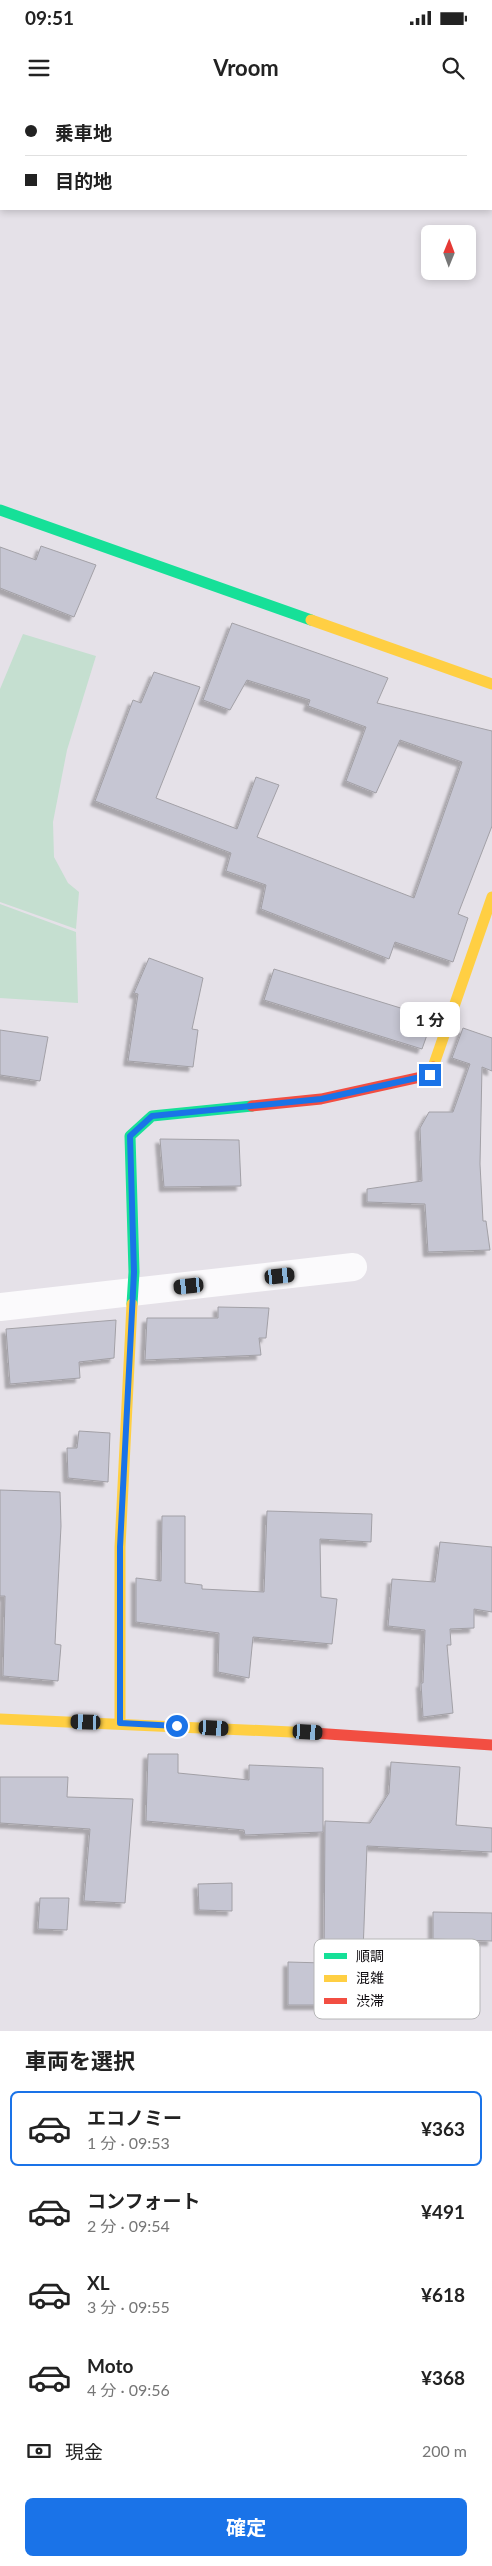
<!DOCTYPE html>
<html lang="ja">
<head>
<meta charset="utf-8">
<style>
  :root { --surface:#fff; --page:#f6f6f6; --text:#222; --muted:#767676; --line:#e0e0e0; --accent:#1a73e8 }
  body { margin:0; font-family:Lato,"Noto Sans JP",sans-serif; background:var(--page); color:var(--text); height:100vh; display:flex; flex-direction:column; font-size:19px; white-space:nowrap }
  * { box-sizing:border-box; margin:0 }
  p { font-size:16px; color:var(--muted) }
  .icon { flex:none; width:28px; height:28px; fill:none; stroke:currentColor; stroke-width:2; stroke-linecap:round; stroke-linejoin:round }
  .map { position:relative; height:1931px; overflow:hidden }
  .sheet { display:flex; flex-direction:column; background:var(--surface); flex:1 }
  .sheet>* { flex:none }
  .banner { position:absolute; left:0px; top:0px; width:492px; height:110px; box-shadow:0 2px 8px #0003; display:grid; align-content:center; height:110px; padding:0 25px; background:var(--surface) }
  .needle { width:32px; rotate:1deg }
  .fabs { position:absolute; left:421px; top:125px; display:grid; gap:10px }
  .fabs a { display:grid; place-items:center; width:55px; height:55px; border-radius:8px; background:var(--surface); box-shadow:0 2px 8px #0003; font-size:25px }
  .end { position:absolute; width:22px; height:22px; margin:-11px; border:6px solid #1a73e8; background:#fff; box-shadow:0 0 0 2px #fff }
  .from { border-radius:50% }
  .bubble { position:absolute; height:35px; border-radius:8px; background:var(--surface); box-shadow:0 2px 8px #0003; font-size:16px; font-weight:700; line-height:35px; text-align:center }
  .car { position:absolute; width:15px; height:30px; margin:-15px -8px; border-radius:6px; box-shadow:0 0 4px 1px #0007; background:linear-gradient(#222 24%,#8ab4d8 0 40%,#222 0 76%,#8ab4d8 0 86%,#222 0) }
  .banner b { display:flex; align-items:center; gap:18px; height:48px; font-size:19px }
  .banner b+b { border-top:1px solid var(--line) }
  .banner i { width:12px; height:12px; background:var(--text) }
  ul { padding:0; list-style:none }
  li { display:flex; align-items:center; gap:15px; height:75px; margin:0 10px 8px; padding:0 15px; border:2px solid transparent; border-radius:8px }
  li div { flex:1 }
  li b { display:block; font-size:19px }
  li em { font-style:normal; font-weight:700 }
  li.current { border-color:var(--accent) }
  li>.icon { width:45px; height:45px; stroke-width:1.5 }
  h2 { padding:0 25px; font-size:22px; line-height:60px }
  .pay { display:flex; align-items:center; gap:12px; height:55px; padding:0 25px; font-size:19px }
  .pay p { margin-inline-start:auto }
  .action { display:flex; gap:10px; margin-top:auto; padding:10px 25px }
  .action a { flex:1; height:58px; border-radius:8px; background:var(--accent); color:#fff; font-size:20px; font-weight:700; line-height:58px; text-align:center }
  .status { display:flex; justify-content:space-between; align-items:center; height:35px; padding:0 25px; background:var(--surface); direction:ltr }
  .status svg { height:14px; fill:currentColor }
  header { display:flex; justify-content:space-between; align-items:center; height:65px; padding:0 25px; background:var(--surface); font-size:22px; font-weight:700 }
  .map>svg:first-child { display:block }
</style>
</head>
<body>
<div class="status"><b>09:51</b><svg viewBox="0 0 49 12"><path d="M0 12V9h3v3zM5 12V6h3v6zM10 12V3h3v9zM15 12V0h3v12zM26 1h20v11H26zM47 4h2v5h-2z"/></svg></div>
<header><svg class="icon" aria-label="menu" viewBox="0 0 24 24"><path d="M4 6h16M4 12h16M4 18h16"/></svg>Vroom<svg class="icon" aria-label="search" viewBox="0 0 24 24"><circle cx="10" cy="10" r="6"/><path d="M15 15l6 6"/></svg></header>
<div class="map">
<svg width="492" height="1931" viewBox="0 0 492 1931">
  <defs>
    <filter id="shadow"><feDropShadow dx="-4.5" dy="4.5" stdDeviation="1" flood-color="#0004"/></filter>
  </defs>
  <rect width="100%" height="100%" fill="#e5e1e8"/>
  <path fill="#c5dfd0" d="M23,534l73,22 -29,94 -14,72 1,35 14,26 11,9 -3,37 -76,-27v-213z
    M0,804l76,28 2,71 -78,-5z"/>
  <path fill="#c6c6d3" stroke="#a2a0a6" filter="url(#shadow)" d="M41,446l55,19 -22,52 -74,-29v-41l36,13z
    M232,523l156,55 -11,25 115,28v95l-34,88 10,4 -15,44 -58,-20 -6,17 -128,-50 5,-24 -40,-14 5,-18 -136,-52 38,-101 8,3 13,-31 46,15 -44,111 81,31 19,-52 23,8 -22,52 157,61 48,-136 -62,-22 -24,53 -30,-12 20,-54 -58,-21 2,-6 -63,-20 -17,30 -27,-10z
    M149,858l54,20 -11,51 6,1 -5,37 -65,-6 10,-67 -4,-1z
    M274,869l159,49 -11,31 -158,-49z
    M463,928l29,10v33l-10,-4 -2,97 3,57h3l4,29 -62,2 -3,-48 -58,-2v-13l55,-8 -2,-53 9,-16h24l17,-48 -18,-6z
    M0,930l48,7 -8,44 -40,-6z
    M160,1039l79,1 2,46 -77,1z
    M218,1207l51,1 -3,30h-7l2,17 -116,5 2,-42h71z
    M116,1220l-2,38 -35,4 1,16 -70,6 -4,-55z
    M79,1331l31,2 -2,49 -40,-4 -1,-30h10z
    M0,1390l60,2 1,34 -6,118 6,1 -3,36 -55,-5 2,-80h-5z
    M267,1411l105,3 -1,28 -51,-3 1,58 16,2 -5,45 -79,-7 -4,41 -31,-6 1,-39 -83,-11v-44l25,3 1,-65h23v67l17,2v4l62,3z
    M440,1442l52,5v65l-18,-3v19l-24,1 1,16h-4l6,68 -30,4 -2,-34h2l2,-53 -37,-4 4,-47 43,3z
    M148,1654h30v19l71,7v-15l74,3v64l-78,3 -1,-5 -98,-9z
    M391,1662l69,5 -4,58 36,3v24l-125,-6 -6,159h-73v-43l36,1 1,-142 45,2 19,-30z
    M0,1677h68l-1,20 66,2 -8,104 -41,-2 6,-72 -90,-6z
    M232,1783v28l-33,-1 -1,-26z
    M40,1798h29l-2,32 -29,-1z
    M433,1812l59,1v28l-59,-2z"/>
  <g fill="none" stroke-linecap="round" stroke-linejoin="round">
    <path stroke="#fbfafc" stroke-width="28" d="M0,1207l353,-40"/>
    <path stroke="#16e098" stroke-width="11" d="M0,410l311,110
      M132,1204l2,-32 -4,-136 22,-20 100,-10"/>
    <path stroke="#ffcf43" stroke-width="11" d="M311,520l181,64
      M433,967l59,-170
      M0,1619l313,14
      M120,1623v-176l12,-243"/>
    <path stroke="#f24e42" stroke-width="11" d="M252,1006l69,-7 109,-24 3,-8
      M313,1633l179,12"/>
  </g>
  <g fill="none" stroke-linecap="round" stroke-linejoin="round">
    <path stroke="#1a73e8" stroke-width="6" d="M177,1626l-57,-3v-176l14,-275 -4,-136 22,-20 169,-17 109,-24"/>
  </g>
  <rect x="314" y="1839" width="166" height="80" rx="8" fill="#fff" stroke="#b6b6b7" stroke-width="1"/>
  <rect x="324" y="1853" width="23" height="6" fill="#16e098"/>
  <rect x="324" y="1875" width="23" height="7" fill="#ffcf43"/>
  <rect x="324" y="1898" width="23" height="6" fill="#f24e42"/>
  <g font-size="14" fill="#0d0a0e">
    <text x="356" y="1861">順調</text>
    <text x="356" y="1883">混雑</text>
    <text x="356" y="1906">渋滞</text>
  </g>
</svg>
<div class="fabs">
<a><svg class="needle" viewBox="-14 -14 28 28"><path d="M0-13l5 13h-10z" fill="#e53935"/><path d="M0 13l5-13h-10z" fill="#767676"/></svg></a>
</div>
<i class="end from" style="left:177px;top:1626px"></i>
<i class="end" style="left:430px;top:975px"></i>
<div class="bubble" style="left:400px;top:902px;width:60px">1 分</div>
<i class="car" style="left:280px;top:1176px;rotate:84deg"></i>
<i class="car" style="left:189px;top:1186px;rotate:264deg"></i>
<i class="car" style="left:86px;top:1622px;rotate:272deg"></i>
<i class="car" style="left:214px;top:1628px;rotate:93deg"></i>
<i class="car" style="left:308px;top:1632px;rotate:93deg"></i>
<div class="banner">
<b><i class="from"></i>乗車地</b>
<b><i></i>目的地</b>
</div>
</div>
<section class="sheet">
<h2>車両を選択</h2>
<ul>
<li class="current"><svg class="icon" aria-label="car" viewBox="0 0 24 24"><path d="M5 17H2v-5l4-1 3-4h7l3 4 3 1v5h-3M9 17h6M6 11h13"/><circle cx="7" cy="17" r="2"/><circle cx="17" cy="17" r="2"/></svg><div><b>エコノミー</b><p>1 分 · 09:53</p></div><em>¥363</em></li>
<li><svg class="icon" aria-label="car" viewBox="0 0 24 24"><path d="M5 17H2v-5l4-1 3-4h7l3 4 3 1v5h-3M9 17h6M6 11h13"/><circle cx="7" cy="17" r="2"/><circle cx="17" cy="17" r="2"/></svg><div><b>コンフォート</b><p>2 分 · 09:54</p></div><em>¥491</em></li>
<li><svg class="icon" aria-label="car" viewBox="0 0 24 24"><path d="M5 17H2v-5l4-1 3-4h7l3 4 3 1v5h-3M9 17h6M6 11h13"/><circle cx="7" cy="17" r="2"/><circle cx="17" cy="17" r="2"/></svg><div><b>XL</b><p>3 分 · 09:55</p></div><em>¥618</em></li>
<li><svg class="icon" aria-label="car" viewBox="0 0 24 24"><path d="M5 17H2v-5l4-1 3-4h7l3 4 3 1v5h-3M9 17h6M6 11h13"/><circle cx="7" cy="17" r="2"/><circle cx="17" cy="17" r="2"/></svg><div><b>Moto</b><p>4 分 · 09:56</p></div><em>¥368</em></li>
</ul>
<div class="pay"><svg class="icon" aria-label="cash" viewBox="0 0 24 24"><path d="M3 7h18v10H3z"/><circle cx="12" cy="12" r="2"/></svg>現金<p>200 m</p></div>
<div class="action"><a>確定</a></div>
</section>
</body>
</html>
